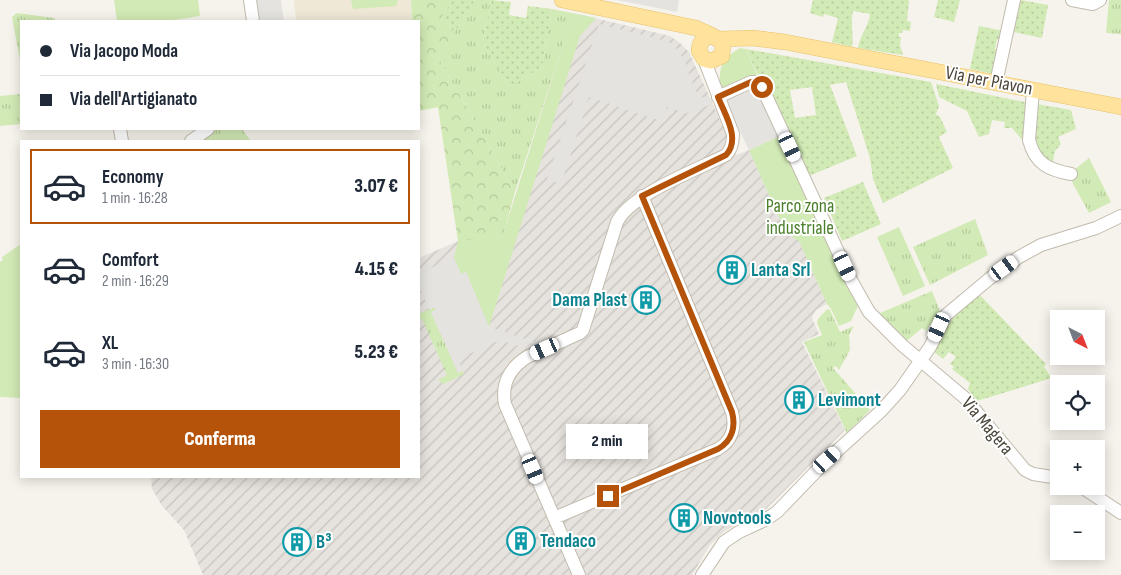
<!DOCTYPE html>
<html lang="it">
<head>
<meta charset="utf-8">
<style>
  :root { --surface:#fff; --page:#f2f2f3; --text:#1f2937; --muted:#747a83; --line:#e0e1e3; --accent:#b45309 }
  body { margin:0; font-family:"Sofia Sans Condensed",sans-serif; background:var(--page); color:var(--text); height:100vh; display:flex; flex-direction:column; font-size:19px; white-space:nowrap }
  * { box-sizing:border-box; margin:0 }
  p { font-size:16px; color:var(--muted) }
  .icon { flex:none; width:28px; height:28px; fill:none; stroke:currentColor; stroke-width:2; stroke-linecap:round; stroke-linejoin:round }
  .map { position:relative; flex:1; overflow:hidden }
  .sheet { position:absolute; left:20px; top:140px; width:400px; height:338px; display:flex; flex-direction:column; background:var(--surface); border-radius:0px; box-shadow:0 2px 12px #0003 }
  .sheet>* { flex:none }
  .banner { position:absolute; left:20px; top:20px; width:400px; height:110px; border-radius:0px; box-shadow:0 2px 12px #0003; display:grid; align-content:center; height:110px; padding:0 20px; background:var(--surface) }
  .needle { width:32px; rotate:138deg }
  .tools { position:absolute; left:1050px; top:310px; display:grid; gap:10px }
  .tools a { display:grid; place-items:center; width:55px; height:55px; border-radius:0px; background:var(--surface); box-shadow:0 2px 12px #0003; font-size:25px }
  .end { position:absolute; width:22px; height:22px; margin:-11px; border:6px solid #b45309; background:#fff; box-shadow:0 0 0 2px #fff }
  .from { border-radius:50% }
  .bubble { position:absolute; height:35px; border-radius:0px; background:var(--surface); box-shadow:0 2px 12px #0003; font-size:16px; font-weight:800; line-height:35px; text-align:center }
  .car { position:absolute; width:15px; height:30px; margin:-15px -8px; border-radius:6px; box-shadow:0 0 4px 1px #0007; background:linear-gradient(#fff 24%,#345 0 40%,#fff 0 76%,#345 0 86%,#fff 0) }
  .banner b { display:flex; align-items:center; gap:18px; height:48px; font-size:19px }
  .banner b+b { border-top:1px solid var(--line) }
  .banner i { width:12px; height:12px; background:var(--text) }
  ul { padding:9px 0 0; list-style:none }
  li { display:flex; align-items:center; gap:15px; height:75px; margin:0 10px 8px; padding:0 10px; border:2px solid transparent; border-radius:0px }
  li div { flex:1 }
  li b { display:block; font-size:19px }
  li em { font-style:normal; font-weight:800 }
  li.active { border-color:var(--accent) }
  li>.icon { width:45px; height:45px; stroke-width:1.5 }
  .action { display:flex; gap:10px; margin-top:auto; padding:10px 20px }
  .action a { flex:1; height:58px; border-radius:0px; background:var(--accent); color:#fff; font-size:20px; font-weight:800; line-height:58px; text-align:center }
  .map>svg:first-child { display:block }
</style>
</head>
<body>
<div class="map">
<svg width="1121" height="575" viewBox="0 0 1121 575">
  <defs>
    <pattern id="industrial-furrows" width="10" height="10" patternUnits="userSpaceOnUse" patternTransform="scale(1.25)"><rect width="10" height="10" fill="#e6e2dd"/><path d="M-1 1l2-2M0 10L10 0M9 11l2-2" fill="none" stroke="#c7c3be"/></pattern>
    <pattern id="grass-tufts" width="24" height="20" patternUnits="userSpaceOnUse" patternTransform="scale(1.25)"><rect width="24" height="20" fill="#d2eab5"/><path d="M3 7l-1-3M5 7V3M7 7l1-3M15 17l-1-3M17 17v-4M19 17l1-3" fill="none" stroke="#b6ca9c"/></pattern>
    <pattern id="forest-crowns" width="20" height="18" patternUnits="userSpaceOnUse" patternTransform="scale(1.25)"><rect width="20" height="18" fill="#d2eab5"/><path d="M2 6a3 3 0 1 1 6 0M12 15a3 3 0 1 1 6 0" fill="none" stroke="#b6ca9c"/></pattern>
    <pattern id="garden-dots" width="8" height="8" patternUnits="userSpaceOnUse" patternTransform="scale(1.25)"><rect width="8" height="8" fill="#d2eab5"/><path d="M2 2h.1M6 6h.1" fill="none" stroke="#b6ca9c" stroke-width="1.8" stroke-linecap="round"/></pattern>
  </defs>
  <rect width="100%" height="100%" fill="#f6f3ec"/>
  <path fill="url(#industrial-furrows)" d="M582,15l88,21 9,6 10,10 47,103 13,-5 37,83 13,7 28,64 -11,6 -4,8 7,16 -17,8 43,88 -79,79 -41,22 -15,14 -18,30h-489l-19,-45 -22,-24 -10,-17 -1,-13h268v-218l39,-17 44,-3 66,-209z"/>
  <path fill="#efe8d6" d="M294,0h57l1,6h43l3,-6h13l1,21h-116z"/>
  <path fill="url(#grass-tufts)" d="M475,0h16l-8,42 26,45 33,-20 10,-58 30,6 -14,14 -53,163 -77,-135z
    M1109,0h12v34l-15,-1z
    M17,13l37,5 1,3h-34v45l-9,-49z
    M21,94v30l-21,2v-30z
    M217,129h25l9,12h-50z
    M1089,158l22,44 -22,11 -17,-31 2,-12z
    M975,219l13,36 -58,30 -17,-38z
    M899,227l26,59 -22,10 -26,-59z
    M932,291l8,20 -14,20 -4,-3 -20,17 -29,-29z
    M434,307l2,3 -5,2 27,61 5,-2 1,3 -21,10 -5,-4 9,-5 -25,-56 -3,1v-6z
    M827,309l3,1 10,22 14,-6 -5,9 1,15 -11,20 -3,-4 -3,2 37,42 -23,23 -43,-91 18,-7 -5,-12 1,-4z"/>
  <path fill="url(#forest-crowns)" d="M411,0h42l-13,20 16,10 -18,27 77,135 -13,47 -44,2 -20,-134 -19,4v-90h-7z"/>
  <path fill="#d2eab5" d="M114,0h84l2,16 -31,5h-52z
    M351,0h47l-2,6 -42,3 -2,-3z
    M582,15l14,3 -16,18 -91,291 -23,-55 -5,3 -7,-17 4,-17 44,-3 66,-209z
    M740,48l6,1 16,38 -40,8c-5,-22 -3,-35 18,-47z
    M784,134l77,165 -10,22 -12,5 -8,-17 -4,-5 -28,-63 -13,-8 -37,-83z
    M21,244v154l-21,-1v-135l3,-2 -1,-3z"/>
  <path fill="url(#garden-dots)" fill-rule="evenodd" d="M453,0h22l-19,30 -16,-10z
    M491,0l20,2 -2,13 17,3 2,-12 24,3 -10,58 -33,20 -26,-45z
    M813,0h96l-2,21 4,1 -1,9 -7,-1 -1,3h-3v4h2l-1,8 3,10 -45,-7c2,-13 10,-20 12,-34l-17,-3c-3,12 1,23 -1,36l-20,-5 6,-24 -14,-4 -1,3 -13,-4z
    M938,0h22l-6,22 -20,-5z
    M1020,0l28,5 -6,33 -29,-6z
    M979,26l25,5 -2,9 -5,-1 -2,10 5,1 -6,24 -24,-5z
    M746,49l185,33 8,24 -3,8 4,3 7,15 -8,5 14,31 -70,35 -10,-24 -3,-21 -24,-76 -16,3 27,71 -53,22zM812,87l4,28 -21,3 -5,-28z
    M936,84l93,19 -6,38 -11,-13h-8l1,-6 -13,-2 -3,14 -10,3 -12,-26 -28,-14z
    M1037,104l34,6 5,19 -18,8 3,7 -6,7 -2,11h-12l-9,-13z
    M863,182l18,42 -39,17 -18,-43z
    M978,293l68,71 -2,3 8,11 -75,23 -9,-12 2,-6 -18,-14 2,-2 -4,-3 6,-7 -7,-5 -6,7 -10,-8 10,-26z"/>
  <path fill="#e5e3e0" d="M253,0h28l3,21h-28z
    M617,0h62l-2,12z
    M599,24l68,17 7,4 10,14 11,31 6,7 9,1 2,6 -20,8 -6,1 -19,-6 -5,14 -73,-24 -28,87 -14,-5z
    M757,82l27,52 -35,16 -27,-55z
    M454,258l7,16 5,-2 23,55 52,17 -13,5 -28,-9 -42,19 5,12 -5,2 -27,-61 5,-2 -2,-3 -5,3 -10,-24v-13z"/>
  <g fill="none" stroke-linecap="round" stroke-linejoin="round">
    <defs>
      <path id="minor" d="M250,0l3,21
        M1072,0l21,4 7,-4
        M996,83l18,-83
        M1033,90l-4,50c6,24 20,30 42,34
        M718,97l33,-15h6l5,5 89,193 18,32 33,33 63,53 60,72 8,4 26,4
        M120,129l2,12
        M191,141l17,-12
        M1080,486l41,27
        M554,518l164,-69c14,-8 18,-22 14,-37l-90,-216
        M579,575l-74,-171c-4,-21 5,-36 22,-47l53,-24 3,-3 34,-108c14,-28 80,-52 109,-67 6,-6 7,-13 7,-21l-29,-75
        M702,575l22,-33 15,-10 26,-12 12,-8 50,-52 54,-49 19,-21 30,-43 16,-32 43,-36 30,-22 22,-12 55,-17 25,-12"/>
      <path id="major" d="M562,0l134,28c9,5 22,8 27,17l-1,11 -11,5 -7,-2 -5,-8c0,-8 4,-13 11,-15
        M719,39l34,-1 32,4 336,65"/>
    </defs>
    <use href="#minor" stroke="#c2bbae" stroke-width="14"/>
    <use href="#major" stroke="#e6c16a" stroke-width="16"/>
    <use href="#minor" stroke="#fff" stroke-width="12"/>
    <use href="#major" stroke="#ffe39c" stroke-width="15"/>
  </g>
  <g fill="none" stroke-linecap="round" stroke-linejoin="round">
    <path stroke="#b45309" stroke-width="6" d="M608,496l110,-47c14,-8 18,-22 14,-37l-90,-216 84,-41c15,-16 -1,-40 -8,-58l33,-15h6l5,5"/>
  </g>
  <defs>
    <symbol id="building-ring" viewBox="-11 -11 22 22"><circle r="9.5" fill="#fff" stroke="#0f9aa8" stroke-width="1.5"/><path d="M-4-6H4V6H1V3H-1V6H-4ZM-2.5-4.3h1.7v1.8h-1.7ZM.8-4.3h1.7v1.8H.8ZM-2.5-1h1.7V.8h-1.7ZM.8-1h1.7V.8H.8Z" fill="#0f9aa8"/></symbol>
  </defs>
  <g fill-rule="evenodd">
    <use href="#building-ring" x="716" y="254" width="32" height="32"/>
    <use href="#building-ring" x="630" y="284" width="32" height="32"/>
    <use href="#building-ring" x="783" y="384" width="32" height="32"/>
    <use href="#building-ring" x="668" y="502" width="32" height="32"/>
    <use href="#building-ring" x="505" y="525" width="32" height="32"/>
    <use href="#building-ring" x="281" y="526" width="32" height="32"/>
  </g>
  <g text-anchor="middle" dominant-baseline="central" stroke-width="4" stroke-linejoin="round" paint-order="stroke">
    <g font-size="19" fill="#4b4439" stroke="#fff">
      <text transform="translate(989 81) rotate(11)">Via per Piavon</text>
      <text transform="translate(987 426) rotate(50)">Via Magera</text>
    </g>
    <g font-size="19" fill="#4a7f2a" stroke="#fff">
      <text x="800" y="206">Parco zona<tspan x="800" dy="22">industriale</tspan></text>
    </g>
    <g font-size="19" font-weight="bold" fill="#0d838f" stroke="#fff" text-anchor="start">
      <text x="751" y="270">Lanta Srl</text>
      <text x="627" y="300" text-anchor="end">Dama Plast</text>
      <text x="818" y="400">Levimont</text>
      <text x="703" y="518">Novotools</text>
      <text x="540" y="541">Tendaco</text>
      <text x="316" y="542">B³</text>
    </g>
  </g>
</svg>
<div class="tools">
<a><svg class="needle" viewBox="-14 -14 28 28"><path d="M0-13l5 13h-10z" fill="#e53935"/><path d="M0 13l5-13h-10z" fill="#747a83"/></svg></a>
<a><svg class="icon" aria-label="locate" viewBox="0 0 24 24"><circle cx="12" cy="12" r="6"/><path d="M12 2v4M12 18v4M2 12h4M18 12h4"/></svg></a>
<a>+</a>
<a>−</a>
</div>
<i class="end from" style="left:762px;top:87px"></i>
<i class="end" style="left:608px;top:496px"></i>
<div class="bubble" style="left:566px;top:424px;width:82px">2 min</div>
<i class="car" style="left:790px;top:147px;rotate:155deg"></i>
<i class="car" style="left:845px;top:266px;rotate:155deg"></i>
<i class="car" style="left:1004px;top:268px;rotate:54deg"></i>
<i class="car" style="left:939px;top:327px;rotate:204deg"></i>
<i class="car" style="left:545px;top:349px;rotate:246deg"></i>
<i class="car" style="left:827px;top:460px;rotate:48deg"></i>
<i class="car" style="left:533px;top:469px;rotate:157deg"></i>
<div class="banner">
<b><i class="from"></i>Via Jacopo Moda</b>
<b><i></i>Via dell'Artigianato</b>
</div>
<section class="sheet">
<ul>
<li class="active"><svg class="icon" aria-label="car" viewBox="0 0 24 24"><path d="M5 17H2v-5l4-1 3-4h7l3 4 3 1v5h-3M9 17h6M6 11h13"/><circle cx="7" cy="17" r="2"/><circle cx="17" cy="17" r="2"/></svg><div><b>Economy</b><p>1 min · 16:28</p></div><em>3.07 €</em></li>
<li><svg class="icon" aria-label="car" viewBox="0 0 24 24"><path d="M5 17H2v-5l4-1 3-4h7l3 4 3 1v5h-3M9 17h6M6 11h13"/><circle cx="7" cy="17" r="2"/><circle cx="17" cy="17" r="2"/></svg><div><b>Comfort</b><p>2 min · 16:29</p></div><em>4.15 €</em></li>
<li><svg class="icon" aria-label="car" viewBox="0 0 24 24"><path d="M5 17H2v-5l4-1 3-4h7l3 4 3 1v5h-3M9 17h6M6 11h13"/><circle cx="7" cy="17" r="2"/><circle cx="17" cy="17" r="2"/></svg><div><b>XL</b><p>3 min · 16:30</p></div><em>5.23 €</em></li>
</ul>
<div class="action"><a>Conferma</a></div>
</section>
</div>
</body>
</html>
